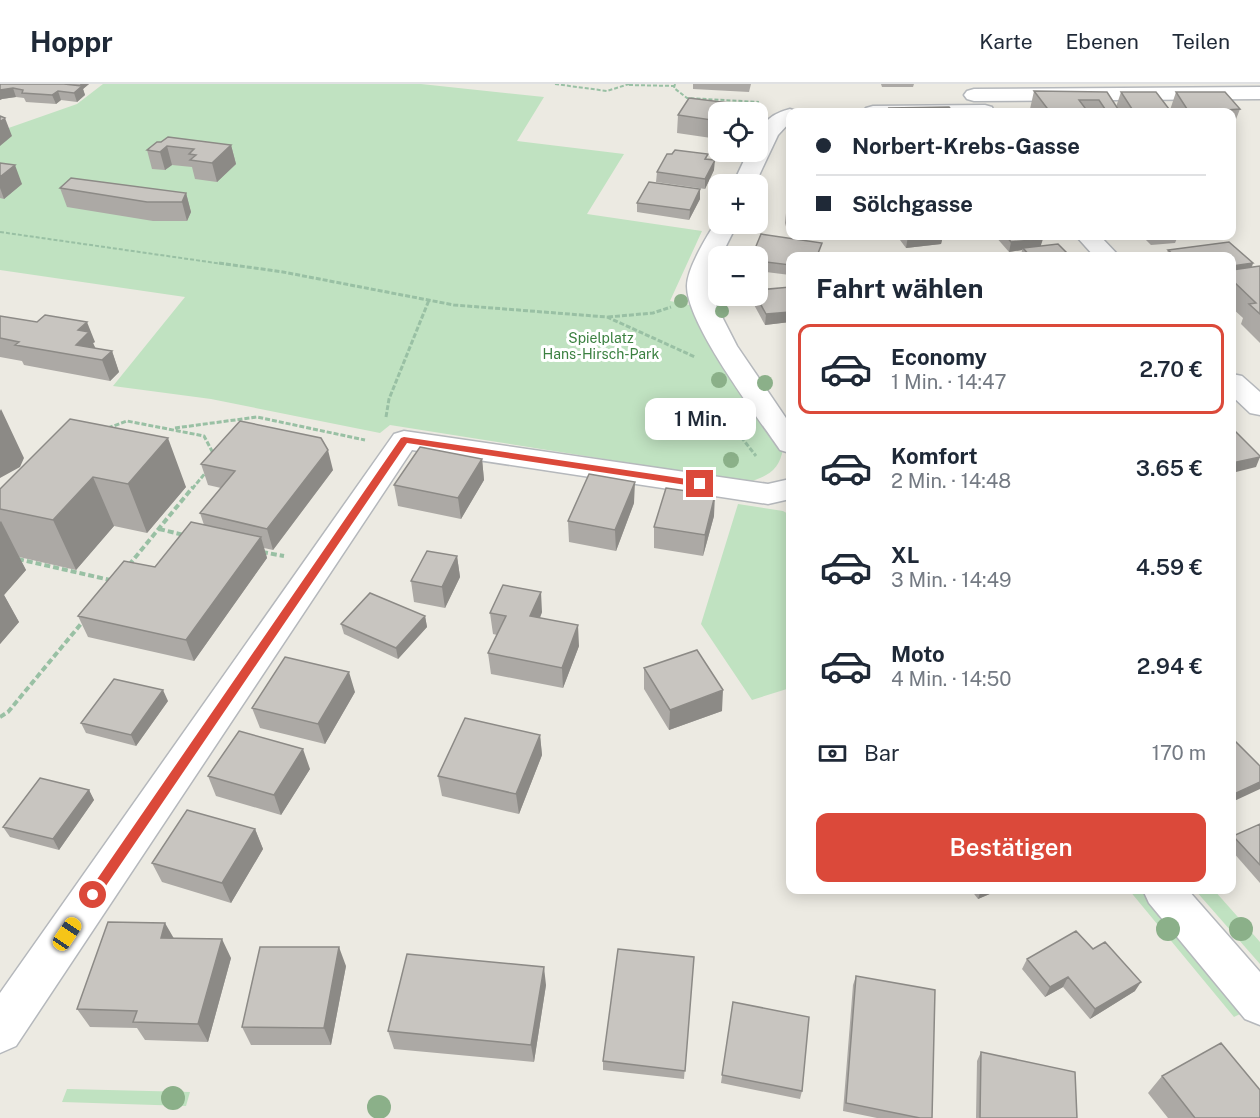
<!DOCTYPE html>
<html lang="de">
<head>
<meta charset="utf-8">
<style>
  :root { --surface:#fff; --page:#f2f2f3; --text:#1f2937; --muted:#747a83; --line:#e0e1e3; --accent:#db493a }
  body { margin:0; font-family:"Public Sans",sans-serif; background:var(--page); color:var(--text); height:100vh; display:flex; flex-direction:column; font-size:22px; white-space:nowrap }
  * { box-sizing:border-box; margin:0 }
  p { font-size:20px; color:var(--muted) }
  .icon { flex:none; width:33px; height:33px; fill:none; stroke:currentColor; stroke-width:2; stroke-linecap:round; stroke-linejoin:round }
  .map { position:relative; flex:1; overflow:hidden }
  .side { position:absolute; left:786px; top:168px; width:450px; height:642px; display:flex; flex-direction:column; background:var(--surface); border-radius:12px; box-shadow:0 3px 15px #0003 }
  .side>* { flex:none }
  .guide { position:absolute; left:786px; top:24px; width:450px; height:132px; border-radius:12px; box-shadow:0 3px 15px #0003; display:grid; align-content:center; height:132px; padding:0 30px; background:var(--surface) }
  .controls { position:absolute; left:708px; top:18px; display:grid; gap:12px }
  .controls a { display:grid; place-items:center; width:60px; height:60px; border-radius:12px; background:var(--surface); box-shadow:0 3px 15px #0003; font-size:30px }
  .end { position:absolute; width:27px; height:27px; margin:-14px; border:8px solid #db493a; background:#fff; box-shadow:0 0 0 3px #fff }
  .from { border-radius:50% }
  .bubble { position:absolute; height:42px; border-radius:12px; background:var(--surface); box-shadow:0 3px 15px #0003; font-size:20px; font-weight:600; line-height:42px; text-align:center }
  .car { position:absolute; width:18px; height:36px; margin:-18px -9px; border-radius:8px; box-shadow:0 0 4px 2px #0007; background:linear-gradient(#f5c518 24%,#345 0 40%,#f5c518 0 76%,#345 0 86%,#f5c518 0) }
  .guide b { display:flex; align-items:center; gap:21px; height:57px; font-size:22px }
  .guide b+b { border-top:2px solid var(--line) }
  .guide i { width:15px; height:15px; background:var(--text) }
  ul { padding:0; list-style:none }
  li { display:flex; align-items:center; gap:18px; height:90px; margin:0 12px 9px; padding:0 18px; border:3px solid transparent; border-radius:12px }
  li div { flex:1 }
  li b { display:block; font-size:22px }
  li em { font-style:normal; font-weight:600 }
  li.active { border-color:var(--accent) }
  li>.icon { width:54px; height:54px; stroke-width:1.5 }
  h2 { padding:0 30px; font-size:27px; line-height:72px }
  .pay { display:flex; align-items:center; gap:15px; height:66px; padding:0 30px; font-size:22px }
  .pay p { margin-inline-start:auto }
  .action { display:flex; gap:12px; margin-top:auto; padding:12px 30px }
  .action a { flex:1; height:69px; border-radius:12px; background:var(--accent); color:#fff; font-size:24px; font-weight:600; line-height:69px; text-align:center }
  header { display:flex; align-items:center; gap:36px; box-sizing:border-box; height:84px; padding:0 30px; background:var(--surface); border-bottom:2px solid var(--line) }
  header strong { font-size:28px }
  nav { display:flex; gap:33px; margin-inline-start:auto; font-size:21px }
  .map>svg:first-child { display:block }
</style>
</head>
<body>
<header>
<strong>Hoppr</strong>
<nav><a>Karte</a><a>Ebenen</a><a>Teilen</a></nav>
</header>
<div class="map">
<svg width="1260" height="1034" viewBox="0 0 1260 1034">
  <rect width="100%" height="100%" fill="#eceae2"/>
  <path fill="#c0e2c1" d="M103,0h318l123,13 -27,44 107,13 -37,60 115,17 -32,70 20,4 35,65 58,78c-3,22 -15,28 -34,34l-359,-57 -10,8 -169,-34 -98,-13 72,-89 -185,-27v-139l77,-27z
    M738,420l45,7 7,4v173l-38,12 -51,-76z
    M1129,806h18l101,120 -14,7z
    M1195,806h19l46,52v22z
    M67,1005l123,3 -4,14 -124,-4z"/>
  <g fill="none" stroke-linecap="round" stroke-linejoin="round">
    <defs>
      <path id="minor" d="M1260,3v12l-286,2 -7,-2 -3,-4 3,-4 7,-2z
        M985,21l7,2 2,5h-131l3,-4 7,-2z
        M790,25l8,3h-8v10l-12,13 -23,49h-22l15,-32h10c0,-25 8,-37 32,-43z
        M718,135v5h19l-16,32h-3l-7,32 5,17 21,41 53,78v29l-10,-3c-23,-34 -93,-125 -93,-164 0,-18 21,-52 31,-67z
        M1076,152h24l19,20h-25z
        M1232,290l10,2 18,16v23l-10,-2 -18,-17z
        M404,347l364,53 22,-5v20l-22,5 -356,-54 -396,596 -16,7v-60l394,-559z
        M1143,806h45l72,82v53l-15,-6 -96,-116z"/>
    </defs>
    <use href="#minor" stroke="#b5b8bc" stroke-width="3"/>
    <path stroke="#99c0a4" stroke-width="2" stroke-dasharray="4 2" stroke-linecap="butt" d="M555,0l52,7 22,-7
      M675,0l-1,4 13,10 72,4
      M629,1l46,1
      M0,148l230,33"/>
    <path stroke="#99c0a4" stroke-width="3" stroke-dasharray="5 2" stroke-linecap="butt" d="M219,179l64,9 171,33 153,12 88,40
      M608,233l45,-4 18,-6
      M727,329l7,15 22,28
      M386,333l3,-18 40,-99
      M108,344l19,-7 77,15 9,17
      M175,344l82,-11 108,23
      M192,405l15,-18"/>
    <path stroke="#99c0a4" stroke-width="4" stroke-dasharray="6 3" stroke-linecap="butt" d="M159,445l25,6
      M262,468l22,4
      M18,475l92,21
      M129,481l64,-78
      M0,633l8,-5 77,-93"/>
    <use href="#minor" fill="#fff" fill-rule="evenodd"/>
  </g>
  <g fill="#8bb089">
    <circle cx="681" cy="217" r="7"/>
    <circle cx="722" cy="227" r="7"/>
    <circle cx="719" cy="296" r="8"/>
    <circle cx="765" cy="299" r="8"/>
    <circle cx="739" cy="326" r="8"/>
    <circle cx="731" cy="376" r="8"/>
    <circle cx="1168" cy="845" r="12"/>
    <circle cx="1241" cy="845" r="12"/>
    <circle cx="173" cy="1014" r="12"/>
    <circle cx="379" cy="1023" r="12"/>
  </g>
  <path fill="#aca9a5" d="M0,0h89l-6,5 2,6 -8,7 -16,-2 -5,4 -30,-2 -2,-4 -8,-1 -14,2 -2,1z
    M693,0h58l-2,8 -56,-3z
    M881,0h33l-1,3h-31z
    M1034,7l73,1 9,15 5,-15 48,17 -2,3h-134l-3,-3z
    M1176,8l64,17 -7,18h-1v-15h-60l-2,-2z
    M718,28v27l-41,-6 1,-18z
    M157,58l74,3 5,19 -19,18 -22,-3 -3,-12 -20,-2 -7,5 -13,-1 -5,-19z
    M708,75l6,11 -9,19 -49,-7 1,-10z
    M0,79l22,21 -18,15 -4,-1z
    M60,104l126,5 5,19 -4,9h-34l-86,-14z
    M700,105v10l-11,21 -52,-8v-9z
    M787,119h3v31h-2l-3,-11z
    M826,152h23l-2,3z
    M897,152h46l-2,8 -35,4z
    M995,152h45l1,10 29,10h-49l1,-6 -13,2z
    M1142,152h36l-3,7 -24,2z
    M1229,158l24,21 -1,4 8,-1v77l-19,-19 2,-6 -11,-10v-52h-66l2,-6z
    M820,169l-1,3h-29v19l-32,-4v-15z
    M790,203v35l-25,3 -13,-24 1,-5h5z
    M0,232l95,26 -2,1 3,6 16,2 7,21 -9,9 -86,-16 -2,-4 -22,-4z
    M70,335l116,68 -39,46 -33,-7 -38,44 -57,-13 7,13 -22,25 15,27 -19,22v-155z
    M482,375l2,21 -23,39 -63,-13 -4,-21z
    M201,380l132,6 -60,80 -9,-2 3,10 -73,103 -106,-24 -10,-21 77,-49 49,-42 -4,-12 21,-25 -13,-3z
    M634,419l-18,48 -47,-9 -1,-21z
    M714,432l-11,40 -49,-8v-21z
    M457,472l3,21 -15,31 -31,-6 -3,-21z
    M542,528l-2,6 39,28 -16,42 -72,-14 -3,-21 9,-18 -4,-1 -3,-21z
    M425,532l2,11 -29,32 -54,-25 -3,-10z
    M644,584l78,43 -53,19 -25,-41z
    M355,608l-30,52 -65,-16 -8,-20z
    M168,617l-32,45 -50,-13 -5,-10z
    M540,651l2,20 -23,59 -77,-18 -4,-20z
    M310,685l-29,46 -65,-19 -8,-20z
    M89,706l5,10 -35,50 -49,-13 -7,-10z
    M1260,740v59l-28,-32v-13l1,-2z
    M255,745l8,20 -32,54 -69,-21 -10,-19z
    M971,806h28l-21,9z
    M174,854l57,20 -23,84 -63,-2 -8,-12 -47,-1 -13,-18z
    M1093,865l42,42 -45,28 -27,-32 -18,10 -23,-28 5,-10z
    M694,873l-10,122 -81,-9v-9z
    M346,882l-15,79h-80l-9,-18z
    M856,892l76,142h-55l-34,-7 10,-126z
    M546,901l-12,77 -140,-13 -6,-18z
    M733,918l69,89 -2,8 -79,-16z
    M981,968l96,66h-101l1,-57z
    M1162,992l98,42h-92l-20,-25z"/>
  <path fill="#8c8a86" d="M80,0h9l-6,5 2,6 -8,7 -3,-9 7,-6z
    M13,4l3,9 -14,2 -2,1v-10z
    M58,7l3,9 -5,4 -4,-9z
    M730,19v9h-5z
    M5,34l7,18 -12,10v-24z
    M231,61l5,19 -19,18 -5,-19z
    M167,62l5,19 -7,5 -5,-18z
    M715,76l-1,10 -9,19v-10z
    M15,81l7,19 -18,15 -4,-11v-11z
    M700,105v10l-11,21 1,-10z
    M186,109l5,19 -4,9 -5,-19z
    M908,152h35l-2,8 -35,4z
    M1043,155l-3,9h-17l-1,2 -13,2 2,-10z
    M1253,179l-4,10 -17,3v-10z
    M790,228v10l-25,3 1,-11z
    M87,238l8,20 -2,1 4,9 -21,-7 2,-15z
    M112,267l7,21 -9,9 -8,-21z
    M1,325l23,49 -4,9 -20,11v-67z
    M168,354l18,49 -39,46 -19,-49z
    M328,366l5,20 -60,80 -6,-21z
    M1260,373l-4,10 -24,6v-10z
    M482,375l2,21 -23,39 -3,-21z
    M93,393l21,49 -38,44 -23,-50z
    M635,398l-1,21 -18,48 -1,-21z
    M715,411l-1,21 -11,40 2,-21z
    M1,437l25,49 -22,25 15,27 -19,22v-122z
    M261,453l6,21 -73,103 -8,-21z
    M457,472l3,21 -15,31 -3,-21z
    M541,508l1,20 -10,25 -2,-21z
    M425,532l2,11 -29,32 -2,-11z
    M578,541l1,21 -16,42 -1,-20z
    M349,588l6,20 -30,52 -7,-20z
    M163,606l5,11 -32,45 -5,-11z
    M723,606l-1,21 -53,19 1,-20z
    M540,651l2,20 -23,59 -3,-20z
    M303,665l7,20 -29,46 -7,-20z
    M1260,698v7l-28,13v-7z
    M89,706l5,10 -35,50 -6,-11z
    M255,745l8,20 -32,54 -9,-20z
    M981,806h18l-21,9z
    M165,839l11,19 -15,-4z
    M222,855l9,19 -23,84 -10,-18z
    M339,863l7,19 -15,79 -7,-17z
    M544,883l2,18 -12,77 -3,-17z
    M1068,893l-5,10 -18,10 5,-10z
    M1141,898l-6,9 -45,28 5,-10z"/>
  <path fill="#c8c5c0" stroke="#8c8a86" stroke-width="1.5" d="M0,0h64l18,2 -8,7 -16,-2 -6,4 -30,-2 1,-3 -10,-2 -13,2z
    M1034,7l73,1 11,17h-13l-6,-9h-20l9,12h-38z
    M1121,8h35l13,17h-37z
    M1176,8h49l15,17 -40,3 -2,-3h-11z
    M689,14l41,5 -5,9h-7v9l-40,-6z
    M949,23l4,5h-62l-2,-4z
    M843,26l17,2h-46l-1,-1z
    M0,32l5,2 -5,4z
    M168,53l63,8 -19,18 -22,-3 6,-5 -7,-1 5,-5 -27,-3 -7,6 -13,-2 10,-8h4z
    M675,66l33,4 -3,5 10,1 -10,19 -48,-7 10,-18h5z
    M0,79l15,2 -15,12z
    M71,94l115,15 -4,9h-35l-87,-14z
    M649,98l51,7 -10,21 -53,-7z
    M787,119h3v12z
    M761,150l61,9 -5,13h-27v9l-32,-4v-5h-6z
    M1006,152h34l3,3 -32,3z
    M1229,158l24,21 -21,3v-10h-57l-7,-6z
    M1058,160l12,12h-40l-7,-8z
    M949,171l2,1h-19z
    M1260,182v48l-11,-10 7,-1 -24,-23v-10z
    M790,203v25l-24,2 -10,-18h2v-6z
    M45,231l42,7 -9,8 11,2 -13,13 36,6 -10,9 -87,-15 4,-3 -19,-4v-22l37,6z
    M70,335l98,19 -40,46 -35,-7 -40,43 -53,-11v-20z
    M240,337l81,17 7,12 -61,79 -67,-16 35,-42 -34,-7z
    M1232,344l28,28v1l-28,6z
    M420,363l62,12 -24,39 -64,-13z
    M589,390l46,8 -20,48 -47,-9z
    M666,404l49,7 -10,40 -51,-8z
    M191,438l70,15 -75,103 -108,-24 46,-55 31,6z
    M427,467l30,5 -15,31 -31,-6z
    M503,501l38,7 -11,24 48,9 -16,43 -74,-15 18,-37 -16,-3z
    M370,509l55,23 -29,32 -55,-24z
    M697,566l26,40 -53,20 -26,-42z
    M285,573l64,15 -31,52 -66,-16z
    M114,595l49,11 -32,45 -50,-12z
    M465,634l75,17 -24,59 -78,-18z
    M239,647l64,18 -29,46 -66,-19z
    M1232,654l28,28v16l-28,13z
    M40,694l49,12 -36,49 -50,-12z
    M187,726l68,19 -33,54 -70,-20z
    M1260,740v41l-27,-29z
    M108,838l57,1 -4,15 61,1 -24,85 -65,-2 4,-11 -60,-2z
    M1076,847l17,18 12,-7 36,40 -46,27 -27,-32 -18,10 -23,-28z
    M260,863h79l-15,81 -82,-1z
    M618,865l76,8 -9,114 -82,-10z
    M407,870l137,13 -13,78 -143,-14z
    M856,892l79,14 -3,128h-12l-74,-15z
    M733,918l76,15 -7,74 -80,-16z
    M1221,959l39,47v28h-65l-33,-42z
    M981,968l94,20 2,46h-97z"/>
  <path fill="#db493a" d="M404,353l296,44 5,3 -5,3 -293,-44 -310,456h-8v-8l312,-453z"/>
  <g text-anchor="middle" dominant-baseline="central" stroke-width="6" stroke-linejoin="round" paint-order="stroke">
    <g font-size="14" fill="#3b8040" stroke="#fff">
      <text x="601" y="254">Spielplatz<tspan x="601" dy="16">Hans-Hirsch-Park</tspan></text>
    </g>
  </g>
</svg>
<div class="controls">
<a><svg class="icon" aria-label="locate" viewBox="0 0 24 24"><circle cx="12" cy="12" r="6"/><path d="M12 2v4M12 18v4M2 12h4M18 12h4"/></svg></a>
<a>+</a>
<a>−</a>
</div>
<i class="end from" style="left:93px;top:811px"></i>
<i class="end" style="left:700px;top:400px"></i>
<div class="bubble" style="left:645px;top:314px;width:111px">1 Min.</div>
<i class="car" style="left:67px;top:850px;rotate:34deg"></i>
<div class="guide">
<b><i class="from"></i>Norbert-Krebs-Gasse</b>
<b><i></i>Sölchgasse</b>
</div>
<section class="side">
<h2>Fahrt wählen</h2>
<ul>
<li class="active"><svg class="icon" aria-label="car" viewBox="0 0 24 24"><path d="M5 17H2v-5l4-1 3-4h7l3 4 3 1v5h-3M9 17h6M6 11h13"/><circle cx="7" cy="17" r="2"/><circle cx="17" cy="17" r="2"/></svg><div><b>Economy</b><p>1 Min. · 14:47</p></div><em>2.70 €</em></li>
<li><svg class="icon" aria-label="car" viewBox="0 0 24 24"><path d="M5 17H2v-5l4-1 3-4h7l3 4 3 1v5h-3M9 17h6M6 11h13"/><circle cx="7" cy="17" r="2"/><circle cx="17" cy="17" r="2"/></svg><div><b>Komfort</b><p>2 Min. · 14:48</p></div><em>3.65 €</em></li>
<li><svg class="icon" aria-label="car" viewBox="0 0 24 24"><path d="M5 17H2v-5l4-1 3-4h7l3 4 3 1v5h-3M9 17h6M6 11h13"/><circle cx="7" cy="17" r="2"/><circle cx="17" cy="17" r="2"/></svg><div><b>XL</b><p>3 Min. · 14:49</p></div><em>4.59 €</em></li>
<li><svg class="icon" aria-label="car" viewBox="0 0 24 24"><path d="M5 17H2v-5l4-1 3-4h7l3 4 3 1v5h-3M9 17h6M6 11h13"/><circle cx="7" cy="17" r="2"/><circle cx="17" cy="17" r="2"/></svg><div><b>Moto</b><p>4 Min. · 14:50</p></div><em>2.94 €</em></li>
</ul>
<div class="pay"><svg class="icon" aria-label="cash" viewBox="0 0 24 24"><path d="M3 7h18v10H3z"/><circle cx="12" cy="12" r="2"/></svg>Bar<p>170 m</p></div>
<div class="action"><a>Bestätigen</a></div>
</section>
</div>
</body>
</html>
